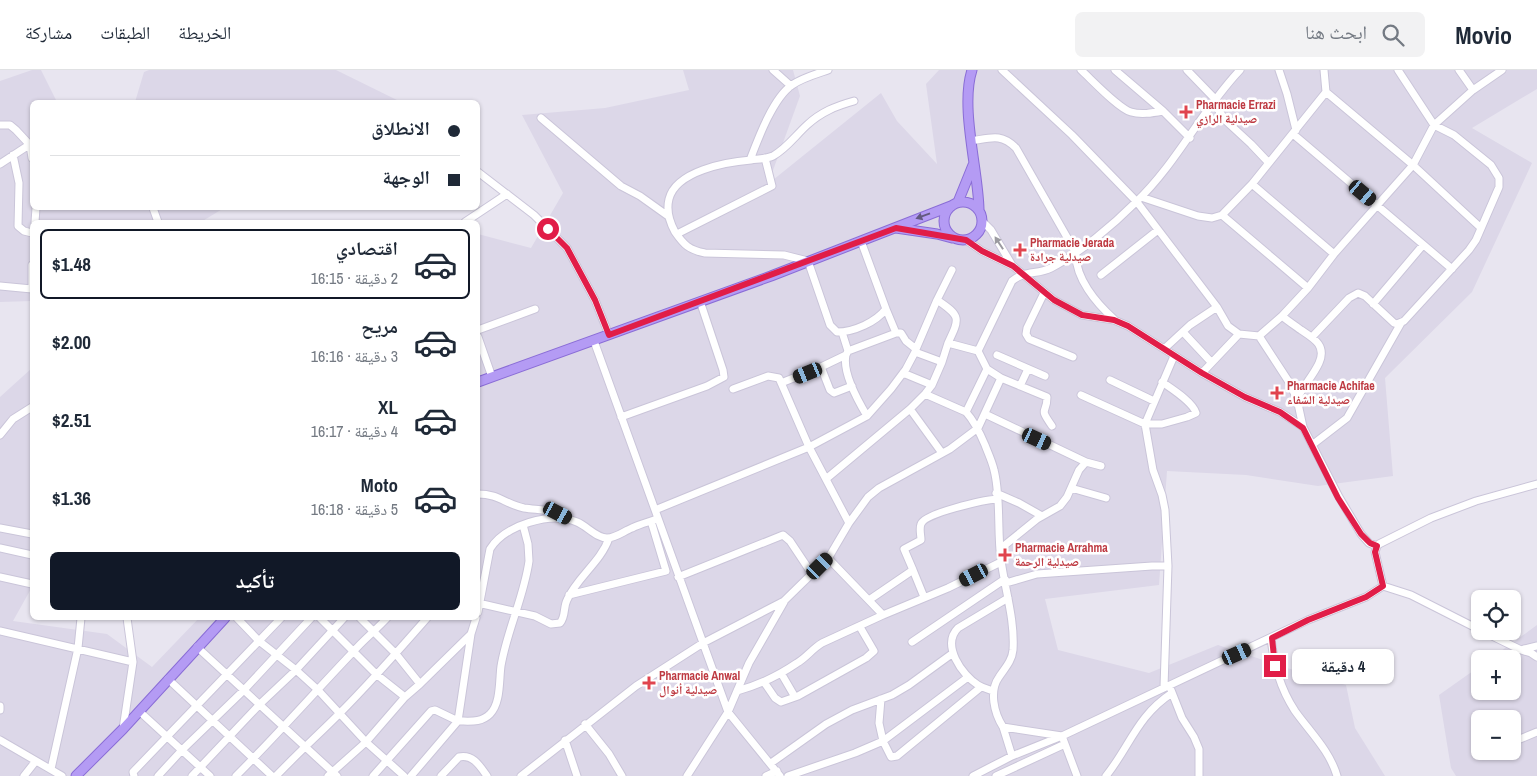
<!DOCTYPE html>
<html lang="ar">
<head>
<meta charset="utf-8">
<style>
  :root { --surface:#fff; --page:#f2f2f3; --text:#1f2937; --muted:#747a83; --line:#e0e1e3; --accent:#111827 }
  body { margin:0; font-family:"Archivo Narrow","Noto Naskh Arabic",sans-serif; background:var(--page); color:var(--text); direction:rtl; height:100vh; display:flex; flex-direction:column; font-size:19px; white-space:nowrap }
  * { box-sizing:border-box; margin:0 }
  p { font-size:16px; color:var(--muted) }
  .icon { flex:none; width:28px; height:28px; fill:none; stroke:currentColor; stroke-width:2; stroke-linecap:round; stroke-linejoin:round }
  .map { position:relative; flex:1; overflow:hidden; direction:ltr }
  .drawer { position:absolute; left:30px; top:150px; width:450px; height:400px; display:flex; flex-direction:column; background:var(--surface); border-radius:8px; box-shadow:0 1px 4px #0004; direction:rtl }
  .drawer>* { flex:none }
  .top-card { position:absolute; left:30px; top:30px; width:450px; height:110px; border-radius:8px; box-shadow:0 1px 4px #0004; direction:rtl; display:grid; align-content:center; height:110px; padding:0 20px; background:var(--surface) }
  .buttons { position:absolute; left:1471px; top:520px; display:grid; gap:10px }
  .buttons a { display:grid; place-items:center; width:50px; height:50px; border-radius:8px; background:var(--surface); box-shadow:0 1px 4px #0004; font-size:25px }
  .end { position:absolute; width:22px; height:22px; margin:-11px; border:6px solid #e11d48; background:#fff; box-shadow:0 0 0 2px #fff }
  .from { border-radius:50% }
  .bubble { position:absolute; height:35px; border-radius:8px; background:var(--surface); box-shadow:0 1px 4px #0004; font-size:16px; font-weight:800; line-height:35px; text-align:center; direction:rtl }
  .car { position:absolute; width:15px; height:30px; margin:-15px -8px; border-radius:6px; box-shadow:0 0 4px 1px #0007; background:linear-gradient(#222 24%,#8ab4d8 0 40%,#222 0 76%,#8ab4d8 0 86%,#222 0) }
  .top-card b { display:flex; align-items:center; gap:18px; height:48px; font-size:19px }
  .top-card b+b { border-top:1px solid var(--line) }
  .top-card i { width:12px; height:12px; background:var(--text) }
  ul { padding:9px 0 0; list-style:none }
  li { display:flex; align-items:center; gap:15px; height:70px; margin:0 10px 8px; padding:0 10px; border:2px solid transparent; border-radius:8px }
  li div { flex:1 }
  li b { display:block; font-size:19px }
  li em { font-style:normal; font-weight:800 }
  li.on { border-color:var(--accent) }
  li>.icon { width:45px; height:45px; stroke-width:1.5 }
  .button { display:flex; gap:10px; margin-top:auto; padding:10px 20px }
  .button a { flex:1; height:58px; border-radius:8px; background:var(--accent); color:#fff; font-size:20px; font-weight:800; line-height:58px; text-align:center }
  header { display:flex; align-items:center; gap:30px; box-sizing:border-box; height:70px; padding:0 25px; background:var(--surface); border-bottom:1px solid var(--line) }
  header strong { font-size:24px }
  nav { display:flex; gap:28px; margin-inline-start:auto; font-size:18px }
  .search { width:350px; height:45px; background:var(--page); display:flex; align-items:center; gap:12px; box-sizing:border-box; padding:0 18px; border-radius:8px; color:var(--muted); font-size:19px }
  .map>svg:first-child { display:block }
</style>
</head>
<body>
<header>
<strong>Movio</strong>
<div class="search"><svg class="icon" aria-label="search" viewBox="0 0 24 24"><circle cx="10" cy="10" r="6"/><path d="M15 15l6 6"/></svg>ابحث هنا</div>
<nav><a>الخريطة</a><a>الطبقات</a><a>مشاركة</a></nav>
</header>
<div class="map">
<svg width="1537" height="706" viewBox="0 0 1537 706">
  <rect width="100%" height="100%" fill="#e8e5f0"/>
  <path fill="#dcd7e8" fill-rule="evenodd" d="M32,0h9l16,32h-25v106h192l-23,14h-169v79l-32,1v-221z
    M149,0h187l65,32h-266l9,-30z
    M683,0h110l7,26 -32,88 113,-91 16,28 40,43 -11,-80 13,-14h598v19l-65,39 60,35 -60,129 -87,86 8,98 -75,10 -72,-11 -79,-4 -8,114 -114,14 13,51 91,23 69,-28 69,23 59,17 9,43 30,48h-1385v-379l32,-29v219l-19,34 94,13 45,33 47,-49h279v-384l53,14 32,-55 -41,-78 83,-7 84,-18z
    M1537,555v151h-81l-5,-8 -12,-73 41,-29v25h32v-32h-22zM1480,649h32v32h-32z"/>
  <g fill="none" stroke-linecap="round" stroke-linejoin="round">
    <defs>
      <path id="minor" d="M773,0l18,16
        M1002,0l70,65 65,67 80,105 11,19 11,8 20,2 30,46 8,17 6,28 36,70 22,37 8,9 8,3
        M1081,0c11,10 37,38 50,42 10,3 21,1 32,-1
        M1115,0l48,41 27,27
        M1187,0l29,30
        M1279,0l8,24 9,36
        M1459,0l14,20
        M1326,22l87,73 68,63
        M854,31c-18,5 -33,11 -47,24 -12,11 -20,23 -34,31 -7,3 -15,3 -22,4 -25,2 -75,11 -82,39 -3,12 0,22 6,33 9,13 14,18 30,21l79,2 24,6 22,64 7,7c17,0 39,-10 49,-23l-25,-68
        M1214,33l11,17 26,24 17,18
        M541,48l80,68 19,10 28,20
        M0,55h10l6,5 14,15 2,13
        M1293,64l159,135
        M971,71c20,-3 30,-8 45,7l60,105c-1,25 20,50 38,66
        M13,85l6,28 -1,43 6,5 8,2
        M750,90c8,-21 23,-62 42,-75 10,-7 24,-11 36,-15
        M0,94l32,-21
        M478,102l56,43 33,33 28,52 14,35
        M1252,114l82,70
        M1141,127l57,19 14,2 10,-3 30,-31 74,-92 -2,-22
        M153,138l5,14
        M1222,145l86,73
        M35,152l1,-14
        M465,152l42,-28
        M983,152l8,8 21,35
        M677,164l95,-48 -7,-28
        M966,170l16,11 31,15 41,34 28,15 32,5 14,6 74,47 43,24 35,15 23,15
        M1101,205l57,-45
        M0,216l32,3v-24
        M1044,223l-17,35 -1,6 3,5 44,18
        M937,230c24,16 23,18 11,43
        M1373,234l50,-59
        M886,239l10,24
        M1282,246c6,5 12,9 19,14 12,8 26,15 18,33 -6,13 -16,23 -22,36
        M478,260l57,-21
        M842,262l6,19
        M1183,262l28,30
        M1259,266l23,-20 26,-28 26,-34 79,-89 21,-40 39,-35 29,-20
        M478,267l14,40
        M1312,267l37,-39 9,-5 7,3 29,27 3,1 7,-3 65,-71 7,-10 23,-53v-9l-8,-13 -37,-30 -20,-10 -36,-55
        M594,271l134,371 52,64
        M916,279l21,-49 15,-30
        M1164,279l26,-24 27,-18
        M846,285c-4,18 12,46 21,61
        M997,285l48,21
        M821,297l9,23 4,3 18,-7
        M903,303l29,12
        M1202,303l37,-39
        M1001,308l46,19c0,18 -9,9 5,29
        M1110,310l44,21
        M781,313l40,-16 25,-12 2,-4 48,-18h5l5,8 10,8 -1,3 27,10 6,-19 30,8
        M1020,316l8,-17
        M733,319l35,-13 11,2 30,69 40,76
        M925,324l41,18c9,10 14,21 19,33 3,8 7,16 9,25 7,26 3,62 7,90 4,30 14,60 12,90 -1,11 -8,18 -14,27 -10,14 -5,36 4,50l59,9 15,40
        M1081,325l64,29h17l25,-7 9,-4c-3,-11 -24,-24 -34,-31
        M910,339l32,44
        M966,342l21,-43
        M985,344l101,48
        M621,347l86,-31 17,-9 -1,-7 -23,-69
        M0,365l13,-16 19,-12
        M1312,375l35,-27 54,-95
        M826,409l84,-70 15,-15 7,-9 10,-23
        M1071,418l35,10
        M996,423l23,10 23,13
        M478,424c21,0 27,10 46,14 13,2 26,1 39,7
        M655,440l154,-63 58,-31 24,-27 15,-20 9,-17
        M0,458l32,6
        M0,478l32,7
        M1000,479l37,-30 23,-13 7,-9 12,-27 7,-8 15,4
        M828,488l55,57
        M913,500l11,27
        M0,507l32,7
        M678,507l105,-42 7,6 22,33
        M1006,513l31,-9 115,-8h16l-3,-56 -3,-15 -9,-25 -8,-46 29,-68
        M1383,516l28,9 69,35
        M569,525l97,-24 -15,-50
        M869,530l44,-30 -9,-21 17,-9c0,-5 -2,-11 0,-16 4,-11 63,-24 76,-25
        M478,533l57,13 16,8 9,-1c6,-7 3,-15 7,-23 10,-23 34,-38 42,-62
        M478,542l12,-63c15,-24 61,-38 87,-27 10,4 19,16 30,16 9,0 17,-7 25,-10 8,-4 17,-6 25,-9
        M237,548l22,23 37,29 22,20 48,52 38,34
        M320,548l56,56 29,23
        M360,548l36,36 24,30
        M0,561l133,31
        M1482,561l39,19 10,3 6,4
        M471,564l-13,87c12,0 23,2 32,-7 11,-11 9,-34 11,-48 6,-36 23,-69 28,-105l-1,-17 -5,-19
        M1271,568c3,27 9,50 24,73 15,21 35,40 42,65
        M912,572l93,-63
        M197,577l140,129
        M1524,579l13,-3
        M781,603l14,24
        M968,607l-85,64 8,16 6,-1 84,-69
        M168,609l104,97
        M764,612l11,16 6,4 17,-6 68,-38 8,-7 -14,-24
        M1164,617l4,-121
        M1171,620l11,28 12,19 5,12v27
        M737,621c22,-6 41,-15 60,-28 9,-5 15,-14 25,-20l61,-28 65,-27 53,-26
        M993,621c-5,-2 -10,-3 -15,-6 -16,-10 -37,-40 -20,-57l50,-30
        M0,636v4
        M139,641l71,65
        M585,654l24,30 13,22
        M1003,657l9,29
        M123,659l10,-67 -6,-44
        M1520,669l17,-7
        M0,670l62,36
        M565,670l12,36
        M771,693l55,-39 26,-14 40,-15 17,-10 44,-32
        M51,699l27,-121 3,-30
        M24,706l11,-14
        M134,706l-1,-4 148,-154
        M158,706l24,-26 62,-60 67,-72
        M192,706l68,-72 36,-34 48,-52
        M236,706c40,-40 77,-82 116,-123 11,-13 24,-23 35,-35
        M276,706c21,-22 42,-41 63,-62 31,-31 60,-64 88,-96
        M328,706l38,-34 39,-45 15,-13 51,-50 5,-16
        M373,706l58,-65 4,-1 23,11 -47,55
        M441,706l18,-19c14,-3 21,9 28,19
        M521,706l115,-90 67,-43 81,-42 45,-44 20,-34 19,-26 11,-9 71,-39 28,-21 23,-50 -14,-9 -9,-18 34,-70c13,-11 25,-6 39,-13 29,-15 62,-43 85,-66 41,-39 65,-91 104,-132
        M687,706l41,-64 21,-49 35,-61
        M766,706l11,-5
        M788,706l67,-23 28,-12 -4,-18 2,-24
        M973,706l39,-20 50,-20 246,-116 58,-23 17,-11 -8,-34 2,-6 2,-2 52,-26 45,-17 61,-17
        M996,706l69,-32
        M1106,706c24,-30 31,-60 66,-83"/>
      <path id="major" d="M972,0c-12,37 6,99 7,139
        M944 151a19 19 0 1 1 38 0a19 19 0 1 1-38 0Z
        M958,132l15,-37
        M896,158l41,6 15,4
        M478,312l293,-106 180,-70
        M76,706l47,-47 102,-111"/>
    </defs>
    <use href="#minor" stroke="#cac5d9" stroke-width="9"/>
    <use href="#major" stroke="#8a6dd6" stroke-width="11"/>
    <use href="#minor" stroke="#fff" stroke-width="7"/>
    <use href="#major" stroke="#b49bf4" stroke-width="9"/>
  </g>
  <defs><path id="oneway-solid" d="M-6-.8H1V-3.2L6.5 0L1 3.2V.8H-6Z" transform="scale(1.25)"/></defs>
  <use fill="#635980" href="#oneway-solid" transform="translate(923 146) rotate(160)"/>
  <use fill="#9b9aa0" href="#oneway-solid" transform="translate(999 173) rotate(-123)"/>
  <g fill="none" stroke-linecap="round" stroke-linejoin="round">
    <path stroke="#e11d48" stroke-width="6" d="M548,159l19,19 28,52 14,35 287,-107 70,12 16,11 31,15 41,34 28,15 32,5 14,6 74,47 43,24 35,15 23,16 35,70 23,36 9,9 7,3 -2,6 8,34 -17,11 -58,23 -36,18 3,28"/>
  </g>
  <g fill="#e0444e" stroke="#fff" stroke-width="2">
    <path d="M1183.5 34.5h5v5h5v5h-5v5h-5v-5h-5v-5h5z"/>
    <path d="M1017.5 172.5h5v5h5v5h-5v5h-5v-5h-5v-5h5z"/>
    <path d="M1274.5 315.5h5v5h5v5h-5v5h-5v-5h-5v-5h5z"/>
    <path d="M1002.5 477.5h5v5h5v5h-5v5h-5v-5h-5v-5h5z"/>
    <path d="M646.5 605.5h5v5h5v5h-5v5h-5v-5h-5v-5h5z"/>
  </g>
  <g text-anchor="middle" dominant-baseline="central" stroke-width="5" stroke-linejoin="round" paint-order="stroke">
    <g font-size="12" font-weight="bold" fill="#be3a42" stroke="#fff" text-anchor="start">
      <text x="1196" y="35">Pharmacie Errazi<tspan x="1196" dy="14">صيدلية الرازي</tspan></text>
      <text x="1030" y="173">Pharmacie Jerada<tspan x="1030" dy="14">صيدلية جرادة</tspan></text>
      <text x="1287" y="316">Pharmacie Achifae<tspan x="1287" dy="14">صيدلية الشفاء</tspan></text>
      <text x="1015" y="478">Pharmacie Arrahma<tspan x="1015" dy="14">صيدلية الرحمة</tspan></text>
      <text x="659" y="606">Pharmacie Anwal<tspan x="659" dy="14">صيدلية أنوال</tspan></text>
    </g>
  </g>
</svg>
<div class="buttons">
<a><svg class="icon" aria-label="locate" viewBox="0 0 24 24"><circle cx="12" cy="12" r="6"/><path d="M12 2v4M12 18v4M2 12h4M18 12h4"/></svg></a>
<a>+</a>
<a>−</a>
</div>
<i class="end from" style="left:548px;top:159px"></i>
<i class="end" style="left:1275px;top:596px"></i>
<div class="bubble" style="left:1292px;top:579px;width:102px">4 دقيقة</div>
<i class="car" style="left:1363px;top:123px;rotate:130deg"></i>
<i class="car" style="left:808px;top:303px;rotate:248deg"></i>
<i class="car" style="left:1037px;top:369px;rotate:115deg"></i>
<i class="car" style="left:558px;top:443px;rotate:118deg"></i>
<i class="car" style="left:820px;top:496px;rotate:45deg"></i>
<i class="car" style="left:974px;top:505px;rotate:243deg"></i>
<i class="car" style="left:1237px;top:584px;rotate:66deg"></i>
<div class="top-card">
<b><i class="from"></i>الانطلاق</b>
<b><i></i>الوجهة</b>
</div>
<section class="drawer">
<ul>
<li class="on"><svg class="icon" aria-label="car" viewBox="0 0 24 24"><path d="M5 17H2v-5l4-1 3-4h7l3 4 3 1v5h-3M9 17h6M6 11h13"/><circle cx="7" cy="17" r="2"/><circle cx="17" cy="17" r="2"/></svg><div><b>اقتصادي</b><p>2 دقيقة · 16:15</p></div><em>$1.48</em></li>
<li><svg class="icon" aria-label="car" viewBox="0 0 24 24"><path d="M5 17H2v-5l4-1 3-4h7l3 4 3 1v5h-3M9 17h6M6 11h13"/><circle cx="7" cy="17" r="2"/><circle cx="17" cy="17" r="2"/></svg><div><b>مريح</b><p>3 دقيقة · 16:16</p></div><em>$2.00</em></li>
<li><svg class="icon" aria-label="car" viewBox="0 0 24 24"><path d="M5 17H2v-5l4-1 3-4h7l3 4 3 1v5h-3M9 17h6M6 11h13"/><circle cx="7" cy="17" r="2"/><circle cx="17" cy="17" r="2"/></svg><div><b>XL</b><p>4 دقيقة · 16:17</p></div><em>$2.51</em></li>
<li><svg class="icon" aria-label="car" viewBox="0 0 24 24"><path d="M5 17H2v-5l4-1 3-4h7l3 4 3 1v5h-3M9 17h6M6 11h13"/><circle cx="7" cy="17" r="2"/><circle cx="17" cy="17" r="2"/></svg><div><b>Moto</b><p>5 دقيقة · 16:18</p></div><em>$1.36</em></li>
</ul>
<div class="button"><a>تأكيد</a></div>
</section>
</div>
</body>
</html>
